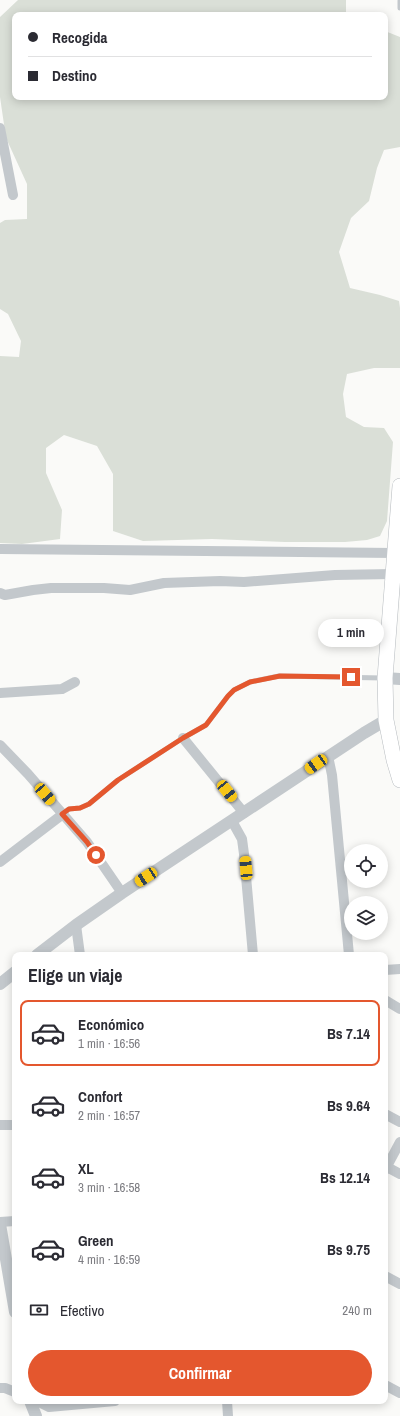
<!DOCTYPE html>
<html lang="es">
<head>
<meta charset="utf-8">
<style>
  :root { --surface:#fff; --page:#f2f2f3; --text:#2b2b33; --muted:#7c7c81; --line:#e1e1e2; --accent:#e4572e }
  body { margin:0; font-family:"Archivo Narrow",sans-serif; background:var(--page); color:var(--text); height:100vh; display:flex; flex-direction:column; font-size:15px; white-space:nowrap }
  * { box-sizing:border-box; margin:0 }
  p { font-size:13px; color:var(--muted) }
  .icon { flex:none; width:22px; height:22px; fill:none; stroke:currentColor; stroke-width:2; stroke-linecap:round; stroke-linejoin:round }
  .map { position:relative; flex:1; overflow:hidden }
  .sheet { position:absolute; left:12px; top:952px; width:376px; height:452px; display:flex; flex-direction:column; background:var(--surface); border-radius:8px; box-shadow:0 2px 10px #0003 }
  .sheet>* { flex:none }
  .banner { position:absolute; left:12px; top:12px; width:376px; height:88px; border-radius:8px; box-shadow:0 2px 10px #0003; display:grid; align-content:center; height:88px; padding:0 16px; background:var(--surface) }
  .buttons { position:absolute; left:344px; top:844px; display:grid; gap:8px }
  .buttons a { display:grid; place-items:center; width:44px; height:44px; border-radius:50%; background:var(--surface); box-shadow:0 2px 10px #0003; font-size:20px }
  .end { position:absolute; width:18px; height:18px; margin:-9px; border:5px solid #e4572e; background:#fff; box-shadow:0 0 0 2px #fff }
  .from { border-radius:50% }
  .bubble { position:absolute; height:28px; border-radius:14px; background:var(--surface); box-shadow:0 2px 10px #0003; font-size:13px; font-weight:700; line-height:28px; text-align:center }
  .car { position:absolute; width:12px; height:24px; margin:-12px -6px; border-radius:5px; box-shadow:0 0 3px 1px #0007; background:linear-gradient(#f5c518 24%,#345 0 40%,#f5c518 0 76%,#345 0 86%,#f5c518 0) }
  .banner b { display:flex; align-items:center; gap:14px; height:38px; font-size:15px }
  .banner b+b { border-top:1px solid var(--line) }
  .banner i { width:10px; height:10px; background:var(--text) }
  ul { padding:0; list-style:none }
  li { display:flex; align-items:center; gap:12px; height:66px; margin:0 8px 6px; padding:0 8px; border:2px solid transparent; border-radius:8px }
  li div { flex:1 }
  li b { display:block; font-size:15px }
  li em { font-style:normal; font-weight:700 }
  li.on { border-color:var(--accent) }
  li>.icon { width:36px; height:36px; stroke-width:1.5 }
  h2 { padding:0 16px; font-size:18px; line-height:48px }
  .pay { display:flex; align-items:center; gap:10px; height:44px; padding:0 16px; font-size:15px }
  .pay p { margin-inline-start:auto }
  .action { display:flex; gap:8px; margin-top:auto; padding:8px 16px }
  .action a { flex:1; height:46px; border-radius:24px; background:var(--accent); color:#fff; font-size:16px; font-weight:700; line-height:46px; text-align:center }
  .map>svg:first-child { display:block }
</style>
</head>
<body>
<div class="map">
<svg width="400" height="1416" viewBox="0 0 400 1416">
  <rect width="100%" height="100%" fill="#fafaf8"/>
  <path fill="#dadfd7" d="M18,0h328v15h-331v82h370v-66l15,6v110l-16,3 -7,18 -8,33 -18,17 -12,34 11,36 30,7 19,6 1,7v60h-26l-27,6 -4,20 3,23 18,10 20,1 9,14 -6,79 -7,15 -13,4 -22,2h-60l-73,-3 -69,2 -30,-10v-57l-16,-28 -33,-11 -18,13v25l16,37 -2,29 -38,5 -22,-1v-187l19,1 2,-16 -13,-27 -8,-5v-86l5,-3 22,-1v-35l-21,-46 -6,-41v-80z"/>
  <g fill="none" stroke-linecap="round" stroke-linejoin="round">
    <defs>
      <path id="primary" d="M400,486l-15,192 1,42 8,40 6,20"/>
    </defs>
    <use href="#primary" stroke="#b5babe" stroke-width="16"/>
    <path stroke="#c3c8cc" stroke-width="5" d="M400,1v7
      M63,814l6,-5 11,-1 9,-4 29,-24 65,-42 23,-13 22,-29 6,-6 16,-8 29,-6 104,2"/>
    <path stroke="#c3c8cc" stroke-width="10" d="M0,128l13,67
      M0,549l394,4
      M0,593l5,2 28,-5 18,-2h53l26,2 34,-7 56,-2 24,1 91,-7 58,-1
      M0,693l62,-4 13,-7
      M183,738l61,75
      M0,745l28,29 59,68 35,51
      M328,756l4,19 17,180
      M232,821l10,18 2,15 9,101
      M0,862l63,-48
      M76,925l4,30
      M385,970l15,-1
      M385,1000l15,9
      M385,1114l15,8
      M0,1125h15
      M387,1167l13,7
      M385,1170l15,-28
      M0,1222l15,-1
      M385,1276l15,8
      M385,1385l15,8
      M0,1388h5l10,4
      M37,1401l12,6 66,-6
      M227,1401l1,15"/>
    <path stroke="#c3c8cc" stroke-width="12" d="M385,678l15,1
      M37,955l39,-30 46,-32 242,-160 22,-13
      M0,984l15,-12
      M0,1224l15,88
      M30,1401l6,15"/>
    <use href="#primary" stroke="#fff" stroke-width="15"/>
  </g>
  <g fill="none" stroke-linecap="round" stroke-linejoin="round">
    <path stroke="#e4572e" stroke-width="5" d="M96,855l-9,-13 -25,-28 7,-5 11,-1 9,-4 29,-24 65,-42 23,-13 22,-29 6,-6 16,-8 30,-6 71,1"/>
  </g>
</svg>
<div class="buttons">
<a><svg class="icon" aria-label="locate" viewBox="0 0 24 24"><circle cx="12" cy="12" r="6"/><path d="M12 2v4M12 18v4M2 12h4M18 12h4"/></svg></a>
<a><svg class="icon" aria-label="layers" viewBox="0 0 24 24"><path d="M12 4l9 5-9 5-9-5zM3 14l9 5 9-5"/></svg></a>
</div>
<i class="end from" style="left:96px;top:855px"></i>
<i class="end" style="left:351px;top:677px"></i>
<div class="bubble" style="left:318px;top:619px;width:66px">1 min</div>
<i class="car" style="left:316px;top:764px;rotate:236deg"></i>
<i class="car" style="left:227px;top:791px;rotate:141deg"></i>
<i class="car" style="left:45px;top:794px;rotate:139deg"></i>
<i class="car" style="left:246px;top:868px;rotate:355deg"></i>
<i class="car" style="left:146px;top:877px;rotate:237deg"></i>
<div class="banner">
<b><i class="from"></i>Recogida</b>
<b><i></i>Destino</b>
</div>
<section class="sheet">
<h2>Elige un viaje</h2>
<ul>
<li class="on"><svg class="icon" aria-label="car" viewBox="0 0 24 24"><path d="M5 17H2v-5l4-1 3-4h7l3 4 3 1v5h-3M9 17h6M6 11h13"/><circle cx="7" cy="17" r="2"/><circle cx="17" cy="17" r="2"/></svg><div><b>Económico</b><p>1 min · 16:56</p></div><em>Bs 7.14</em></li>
<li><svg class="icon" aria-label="car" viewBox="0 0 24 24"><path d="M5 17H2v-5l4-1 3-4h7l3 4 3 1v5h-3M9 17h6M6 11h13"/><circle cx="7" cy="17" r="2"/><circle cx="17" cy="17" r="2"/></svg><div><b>Confort</b><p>2 min · 16:57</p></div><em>Bs 9.64</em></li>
<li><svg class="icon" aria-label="car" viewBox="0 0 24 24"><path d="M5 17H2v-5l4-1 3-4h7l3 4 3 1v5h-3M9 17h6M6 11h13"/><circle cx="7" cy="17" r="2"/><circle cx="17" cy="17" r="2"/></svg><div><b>XL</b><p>3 min · 16:58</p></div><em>Bs 12.14</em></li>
<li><svg class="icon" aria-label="car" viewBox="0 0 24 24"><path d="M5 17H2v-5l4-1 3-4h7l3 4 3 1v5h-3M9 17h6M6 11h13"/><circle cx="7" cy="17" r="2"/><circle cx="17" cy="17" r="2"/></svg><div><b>Green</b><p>4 min · 16:59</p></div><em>Bs 9.75</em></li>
</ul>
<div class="pay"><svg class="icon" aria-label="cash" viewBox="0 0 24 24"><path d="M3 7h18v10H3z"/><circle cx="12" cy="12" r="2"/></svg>Efectivo<p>240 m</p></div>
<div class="action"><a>Confirmar</a></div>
</section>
</div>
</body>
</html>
